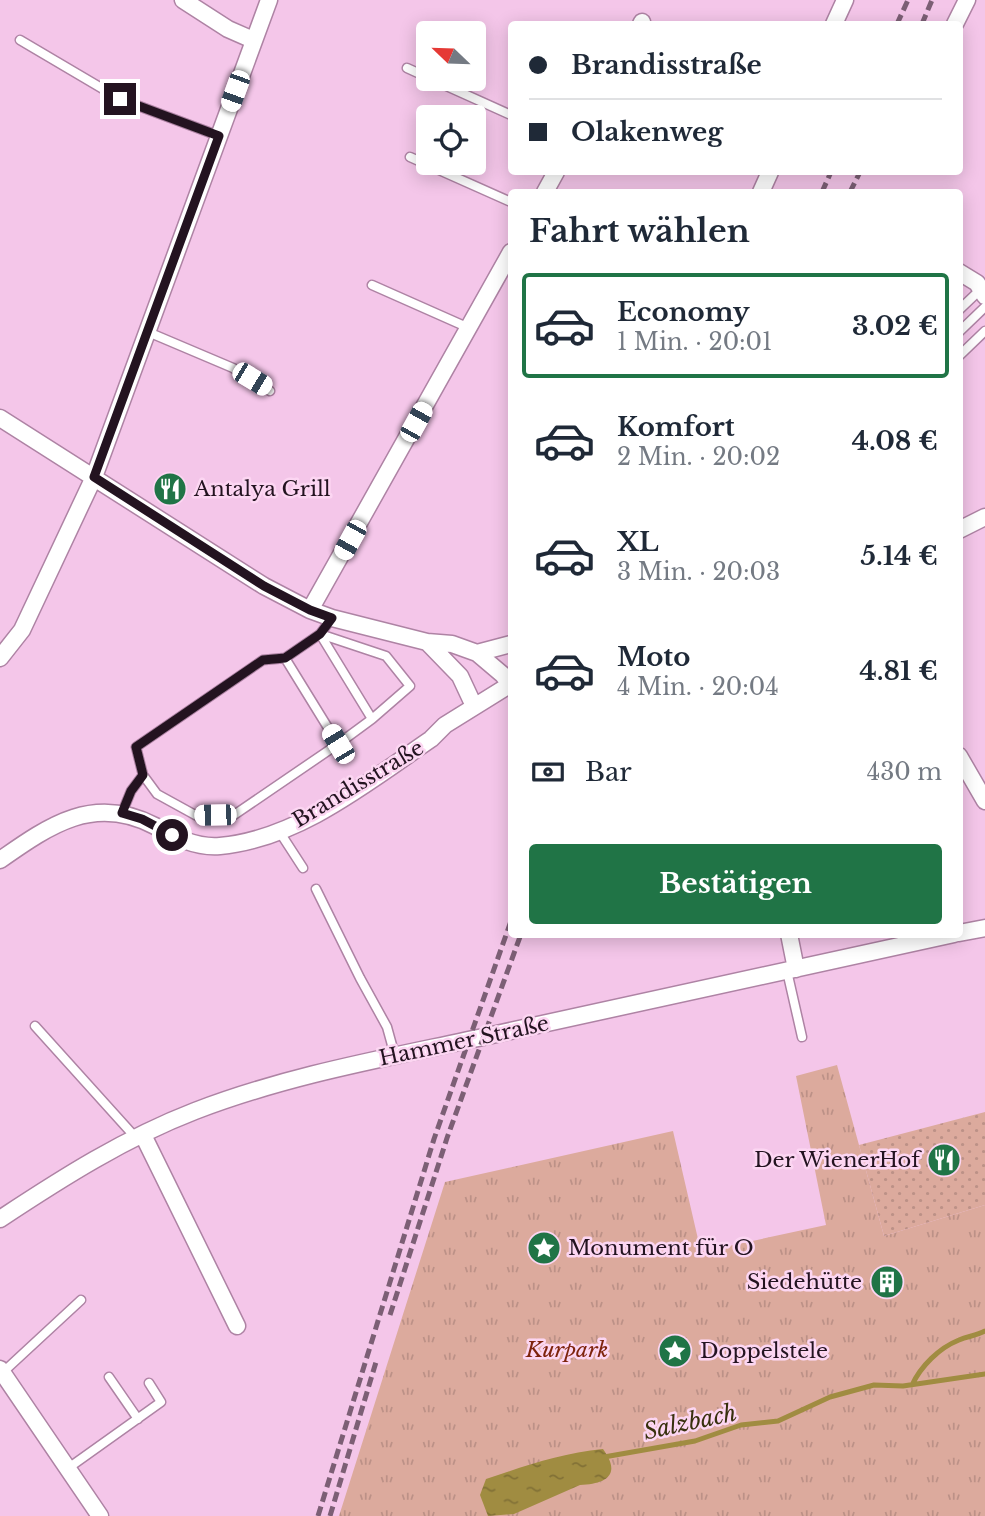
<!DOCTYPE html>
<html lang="de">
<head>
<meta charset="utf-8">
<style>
  :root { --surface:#fff; --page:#f2f2f3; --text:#1f2937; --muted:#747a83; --line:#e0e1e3; --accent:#207446 }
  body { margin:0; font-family:"Libre Baskerville",serif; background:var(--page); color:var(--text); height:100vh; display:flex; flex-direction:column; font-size:26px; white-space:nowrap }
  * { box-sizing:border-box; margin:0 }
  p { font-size:23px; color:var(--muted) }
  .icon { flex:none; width:38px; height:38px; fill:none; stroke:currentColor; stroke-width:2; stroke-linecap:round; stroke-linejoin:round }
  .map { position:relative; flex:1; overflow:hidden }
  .drawer { position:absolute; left:508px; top:189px; width:455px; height:749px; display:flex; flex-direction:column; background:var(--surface); border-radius:7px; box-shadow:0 4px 18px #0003 }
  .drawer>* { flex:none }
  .guide { position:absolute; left:508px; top:21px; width:455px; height:154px; border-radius:7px; box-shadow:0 4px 18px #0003; display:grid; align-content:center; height:154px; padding:0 21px; background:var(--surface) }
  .needle { width:46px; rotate:293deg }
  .fabs { position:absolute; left:416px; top:21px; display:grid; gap:14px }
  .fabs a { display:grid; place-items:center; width:70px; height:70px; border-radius:7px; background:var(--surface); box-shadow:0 4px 18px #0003; font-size:35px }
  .end { position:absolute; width:32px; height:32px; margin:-16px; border:9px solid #231320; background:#fff; box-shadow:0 0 0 4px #fff }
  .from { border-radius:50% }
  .car { position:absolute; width:21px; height:42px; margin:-21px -10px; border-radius:9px; box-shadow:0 0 5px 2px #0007; background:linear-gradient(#fff 24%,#345 0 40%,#fff 0 76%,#345 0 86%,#fff 0) }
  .guide b { display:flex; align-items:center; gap:24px; height:66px; font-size:26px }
  .guide b+b { border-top:2px solid var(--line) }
  .guide i { width:18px; height:18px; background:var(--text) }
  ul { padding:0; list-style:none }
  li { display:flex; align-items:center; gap:21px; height:105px; margin:0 14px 10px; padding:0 7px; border:4px solid transparent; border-radius:7px }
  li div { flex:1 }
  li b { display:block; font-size:26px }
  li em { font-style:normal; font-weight:800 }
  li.on { border-color:var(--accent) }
  li>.icon { width:63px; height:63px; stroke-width:1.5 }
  h2 { padding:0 21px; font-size:32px; line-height:84px }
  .pay { display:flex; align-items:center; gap:18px; height:77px; padding:0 21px; font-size:26px }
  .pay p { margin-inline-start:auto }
  .action { display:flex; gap:14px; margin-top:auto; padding:14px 21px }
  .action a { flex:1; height:80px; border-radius:7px; background:var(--accent); color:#fff; font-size:28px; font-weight:800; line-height:80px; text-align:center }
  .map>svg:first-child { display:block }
</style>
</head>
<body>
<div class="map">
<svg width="985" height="1516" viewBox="0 0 985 1516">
  <defs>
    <pattern id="grass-tufts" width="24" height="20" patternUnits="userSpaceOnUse" patternTransform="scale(1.75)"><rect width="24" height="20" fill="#dcaa9d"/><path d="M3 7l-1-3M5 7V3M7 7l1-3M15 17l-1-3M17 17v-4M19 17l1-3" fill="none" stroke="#bc9187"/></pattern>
    <pattern id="garden-dots" width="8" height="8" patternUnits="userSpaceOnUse" patternTransform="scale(1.75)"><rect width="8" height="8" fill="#dcaa9d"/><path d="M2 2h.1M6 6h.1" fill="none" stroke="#bc9187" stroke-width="1.8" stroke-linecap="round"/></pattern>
    <pattern id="water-ripples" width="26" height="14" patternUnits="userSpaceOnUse" patternTransform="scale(1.75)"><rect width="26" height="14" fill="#a08c41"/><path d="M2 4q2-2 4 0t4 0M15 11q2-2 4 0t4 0" fill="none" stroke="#827136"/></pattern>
  </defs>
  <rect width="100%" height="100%" fill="#f4c6e9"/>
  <path fill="url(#grass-tufts)" d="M837,1065l47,171 101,-31v311h-646l106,-334 228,-51 28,121 125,-27 -30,-149z"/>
  <path fill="url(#garden-dots)" d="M985,1112v93l-101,31 -25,-91z"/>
  <path fill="url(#water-ripples)" d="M603,1449c19,26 3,35 -23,36l-66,29 -26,2 -8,-21 6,-16c39,-13 75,-26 117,-30z"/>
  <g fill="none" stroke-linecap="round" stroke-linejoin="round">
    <path stroke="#a08c41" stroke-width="5" d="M912,1385c9,-19 27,-37 47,-45 9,-4 17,-4 26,-9
      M604,1457l91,-16 46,-16 37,-4 52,-24 44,-12 29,1 82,-12"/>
    <defs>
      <path id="lane" d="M20,40l100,59 99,37
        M407,68l22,10
        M431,79l80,36
        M410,157l101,45
        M372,285l97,43
        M959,310l22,-21
        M148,332l85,36 37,23
        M959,332l26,-25
        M959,356l26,-25
        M320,634l66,22 24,30 -38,33
        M320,634l52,85 -34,25
        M143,775l14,19 40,22 37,-1 104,-71 -53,-86
        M122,813l9,-22 12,-16 -7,-28 127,-87 22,-2 35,-24 12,-16
        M279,831l24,37
        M316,889l44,89 27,49 8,29
        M787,971l15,66
        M35,1026l101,112
        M1,1374l80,-74
        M109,1377l29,42
        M67,1469l94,-67 -12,-19"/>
      <path id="street" d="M183,0l45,29 25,11
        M641,24l1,-2
        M834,24l11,-24
        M955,24l12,-24
        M545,192l11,-20
        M761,192l9,-20
        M959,272l18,11 8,13
        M0,418l264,168 46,24 22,8 95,24 25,2 25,9 26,22 7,9
        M959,530l26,-13
        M310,610l201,-358
        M427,642l33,34 14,30
        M477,653l34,-9
        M0,658l22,-28 72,-153 175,-477
        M959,756l26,45
        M0,860c50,-35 94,-66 155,-34 20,11 41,22 65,20 78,-7 148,-64 211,-107l14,-14 66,-41
        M959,933l26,-5
        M789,934l7,35
        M143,1135l94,191
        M0,1219c62,-41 125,-81 195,-108 96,-37 197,-54 297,-76 154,-34 308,-68 462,-101
        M0,1369l100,147"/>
    </defs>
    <use href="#lane" stroke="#ae83a4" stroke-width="11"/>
    <use href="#street" stroke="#ae83a4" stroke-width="19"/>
    <use href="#lane" stroke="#fff" stroke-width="8"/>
    <use href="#street" stroke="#fff" stroke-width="16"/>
    <path stroke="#7c5f75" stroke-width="5" stroke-dasharray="10 5" stroke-linecap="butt" d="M897,24l11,-24
      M922,24l10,-24
      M822,192l9,-20
      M850,192l10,-20
      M390,1315l57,-177 74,-204
      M318,1516l116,-377 77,-218
      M330,1516l46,-154"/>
  </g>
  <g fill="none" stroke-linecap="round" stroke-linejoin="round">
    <path stroke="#231320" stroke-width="9" d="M120,99l99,37 -125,341 170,109 46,24 22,8 -12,16 -35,24 -22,2 -127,87 7,28 -12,16 -9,22 20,6 30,16"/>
  </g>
  <defs>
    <symbol id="restaurant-disc" viewBox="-11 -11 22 22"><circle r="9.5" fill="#207446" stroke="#fcd6f2"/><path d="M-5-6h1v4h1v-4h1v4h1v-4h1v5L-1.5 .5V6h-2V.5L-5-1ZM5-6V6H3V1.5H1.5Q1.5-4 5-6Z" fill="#fff"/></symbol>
    <symbol id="sight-disc" viewBox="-11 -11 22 22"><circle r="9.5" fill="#207446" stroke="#fcd6f2"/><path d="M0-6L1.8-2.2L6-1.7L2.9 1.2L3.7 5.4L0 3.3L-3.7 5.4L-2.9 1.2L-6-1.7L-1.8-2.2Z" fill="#fff"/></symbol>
    <symbol id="building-disc" viewBox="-11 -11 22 22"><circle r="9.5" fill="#207446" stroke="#fcd6f2"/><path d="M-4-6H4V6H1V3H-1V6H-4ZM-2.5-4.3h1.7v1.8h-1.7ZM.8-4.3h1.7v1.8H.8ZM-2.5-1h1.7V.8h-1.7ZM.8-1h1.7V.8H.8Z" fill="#fff"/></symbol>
  </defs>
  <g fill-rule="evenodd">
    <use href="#restaurant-disc" x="151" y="470" width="38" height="38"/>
    <use href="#restaurant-disc" x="925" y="1141" width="38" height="38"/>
    <use href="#sight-disc" x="525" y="1229" width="38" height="38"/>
    <use href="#building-disc" x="868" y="1263" width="38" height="38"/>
    <use href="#sight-disc" x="656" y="1332" width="38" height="38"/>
  </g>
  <g text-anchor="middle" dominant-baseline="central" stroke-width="5" stroke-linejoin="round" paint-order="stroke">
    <g font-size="21" fill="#231320" stroke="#fcd6f2" text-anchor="start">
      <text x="194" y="489">Antalya Grill</text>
      <text x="920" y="1160" text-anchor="end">Der WienerHof</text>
      <text x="568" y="1248">Monument für O</text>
      <text x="862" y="1282" text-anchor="end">Siedehütte</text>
      <text x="700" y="1351">Doppelstele</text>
    </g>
    <g font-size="21" fill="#231320" stroke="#fcd6f2">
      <text transform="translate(358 784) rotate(-31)">Brandisstraße</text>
      <text transform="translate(464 1041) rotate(-12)">Hammer Straße</text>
    </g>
    <g font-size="21" font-style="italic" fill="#7d230c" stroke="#fcd6f2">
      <text x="567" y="1350">Kurpark</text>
    </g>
    <g font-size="23" font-style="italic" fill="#38300d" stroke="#fcd6f2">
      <text transform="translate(690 1422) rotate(-12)">Salzbach</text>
    </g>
  </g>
</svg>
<div class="fabs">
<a><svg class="needle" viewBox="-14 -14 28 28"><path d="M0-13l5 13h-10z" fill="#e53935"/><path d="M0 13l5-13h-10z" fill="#747a83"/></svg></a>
<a><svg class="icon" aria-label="locate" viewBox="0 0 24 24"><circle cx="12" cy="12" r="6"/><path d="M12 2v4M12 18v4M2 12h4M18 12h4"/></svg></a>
</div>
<i class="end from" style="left:172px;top:835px"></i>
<i class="end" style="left:120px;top:99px"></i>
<i class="car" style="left:235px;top:91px;rotate:200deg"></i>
<i class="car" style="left:252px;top:379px;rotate:121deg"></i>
<i class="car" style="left:416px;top:422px;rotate:29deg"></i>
<i class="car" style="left:350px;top:540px;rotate:209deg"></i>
<i class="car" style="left:338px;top:744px;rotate:329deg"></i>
<i class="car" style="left:215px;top:815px;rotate:269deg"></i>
<div class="guide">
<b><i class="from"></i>Brandisstraße</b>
<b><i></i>Olakenweg</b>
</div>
<section class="drawer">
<h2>Fahrt wählen</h2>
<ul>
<li class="on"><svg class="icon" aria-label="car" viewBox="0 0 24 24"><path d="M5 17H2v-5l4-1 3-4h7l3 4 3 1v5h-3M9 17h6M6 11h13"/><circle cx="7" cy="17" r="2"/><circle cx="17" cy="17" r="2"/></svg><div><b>Economy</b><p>1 Min. · 20:01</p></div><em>3.02 €</em></li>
<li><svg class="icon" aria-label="car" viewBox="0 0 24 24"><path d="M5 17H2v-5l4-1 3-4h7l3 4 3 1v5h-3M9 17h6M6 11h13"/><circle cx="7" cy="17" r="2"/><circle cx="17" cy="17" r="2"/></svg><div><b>Komfort</b><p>2 Min. · 20:02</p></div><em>4.08 €</em></li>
<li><svg class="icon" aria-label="car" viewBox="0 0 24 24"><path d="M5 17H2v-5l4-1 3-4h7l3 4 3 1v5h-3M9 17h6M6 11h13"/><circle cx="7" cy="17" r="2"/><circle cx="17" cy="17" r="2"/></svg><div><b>XL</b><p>3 Min. · 20:03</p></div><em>5.14 €</em></li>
<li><svg class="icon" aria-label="car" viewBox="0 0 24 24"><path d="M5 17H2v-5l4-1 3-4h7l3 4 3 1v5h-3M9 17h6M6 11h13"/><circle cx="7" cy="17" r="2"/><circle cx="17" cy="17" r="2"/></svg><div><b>Moto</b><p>4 Min. · 20:04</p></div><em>4.81 €</em></li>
</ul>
<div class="pay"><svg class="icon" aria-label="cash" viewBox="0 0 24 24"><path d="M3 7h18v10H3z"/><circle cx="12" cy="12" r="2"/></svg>Bar<p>430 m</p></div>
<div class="action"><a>Bestätigen</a></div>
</section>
</div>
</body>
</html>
